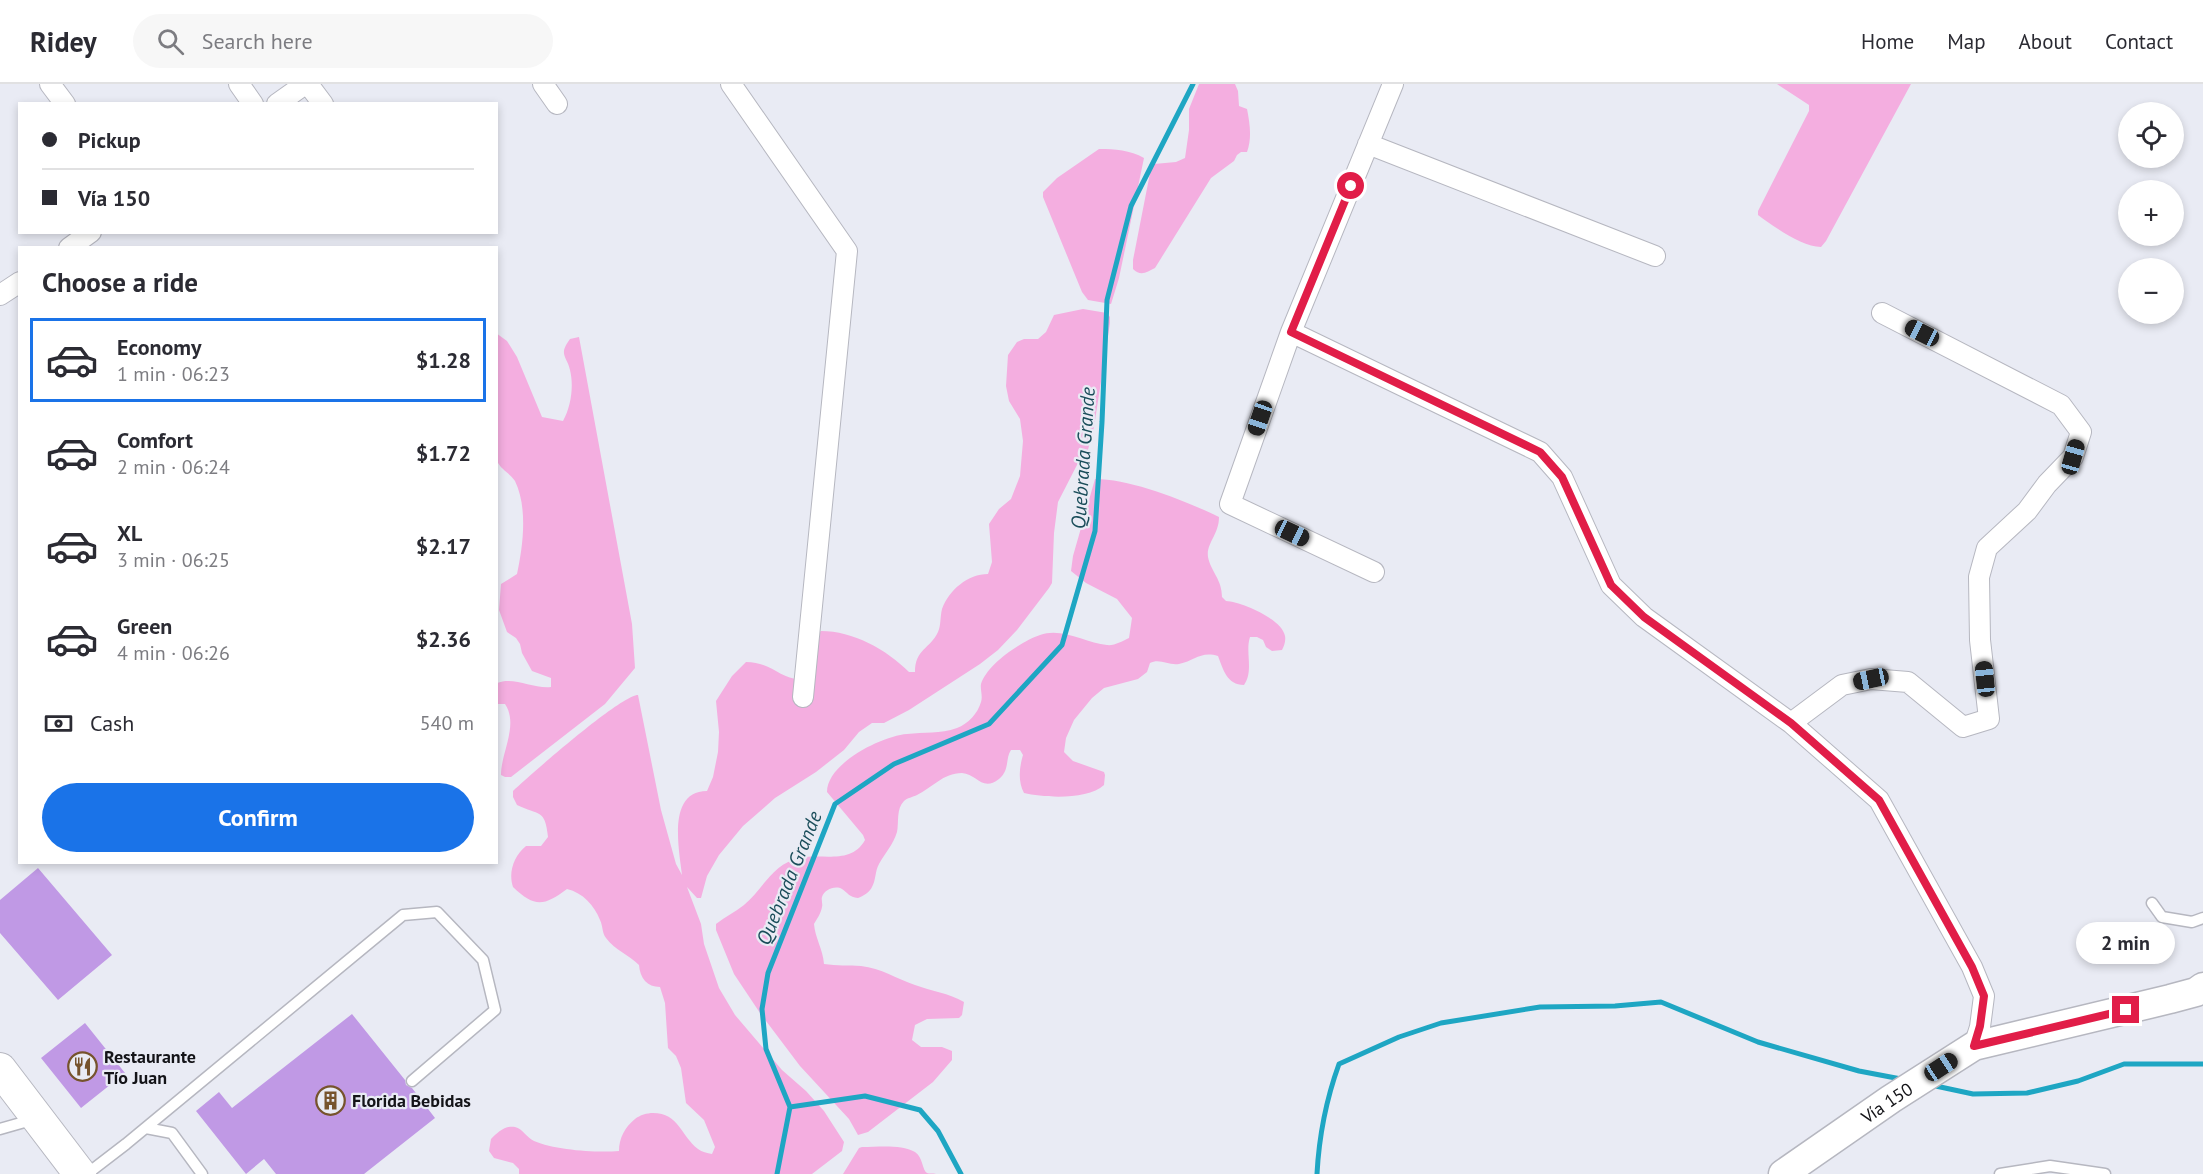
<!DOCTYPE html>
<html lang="en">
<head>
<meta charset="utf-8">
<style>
  :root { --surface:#fff; --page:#f7f7f7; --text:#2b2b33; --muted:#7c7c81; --line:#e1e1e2; --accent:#1a73e8 }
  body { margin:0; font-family:"PT Sans",sans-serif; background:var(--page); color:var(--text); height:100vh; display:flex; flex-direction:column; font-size:22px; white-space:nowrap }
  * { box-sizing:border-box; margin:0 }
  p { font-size:20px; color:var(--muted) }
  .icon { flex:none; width:33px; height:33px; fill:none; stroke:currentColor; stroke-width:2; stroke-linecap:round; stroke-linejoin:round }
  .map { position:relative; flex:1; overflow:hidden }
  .drawer { position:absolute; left:18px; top:162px; width:480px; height:618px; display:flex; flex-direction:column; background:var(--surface); border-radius:0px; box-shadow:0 3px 9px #0003 }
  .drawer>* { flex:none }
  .banner { position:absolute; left:18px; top:18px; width:480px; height:132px; border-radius:0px; box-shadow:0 3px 9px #0003; display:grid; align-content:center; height:132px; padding:0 24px; background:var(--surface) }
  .tools { position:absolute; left:2118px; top:18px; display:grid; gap:12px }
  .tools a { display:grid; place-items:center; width:66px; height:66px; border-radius:50%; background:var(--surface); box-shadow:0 3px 9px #0003; font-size:30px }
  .end { position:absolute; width:27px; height:27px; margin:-14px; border:8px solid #e11d48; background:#fff; box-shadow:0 0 0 3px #fff }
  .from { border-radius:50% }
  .bubble { position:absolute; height:42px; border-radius:21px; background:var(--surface); box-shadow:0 3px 9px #0003; font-size:20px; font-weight:700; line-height:42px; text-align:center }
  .car { position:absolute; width:18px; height:36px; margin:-18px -9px; border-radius:8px; box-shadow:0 0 4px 2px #0007; background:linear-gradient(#222 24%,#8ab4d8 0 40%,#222 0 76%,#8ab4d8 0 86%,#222 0) }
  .banner b { display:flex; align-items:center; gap:21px; height:57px; font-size:22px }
  .banner b+b { border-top:2px solid var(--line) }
  .banner i { width:15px; height:15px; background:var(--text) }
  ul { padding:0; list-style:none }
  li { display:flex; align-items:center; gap:18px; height:84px; margin:0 12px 9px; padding:0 12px; border:3px solid transparent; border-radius:0px }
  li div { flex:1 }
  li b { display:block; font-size:22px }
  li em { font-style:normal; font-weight:700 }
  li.on { border-color:var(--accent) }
  li>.icon { width:54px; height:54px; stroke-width:1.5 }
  h2 { padding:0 24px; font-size:27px; line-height:72px }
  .pay { display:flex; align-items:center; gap:15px; height:66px; padding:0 24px; font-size:22px }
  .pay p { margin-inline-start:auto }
  .cta { display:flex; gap:12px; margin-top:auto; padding:12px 24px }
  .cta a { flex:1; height:69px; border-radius:36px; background:var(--accent); color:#fff; font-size:24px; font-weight:700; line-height:69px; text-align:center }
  header { display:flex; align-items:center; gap:36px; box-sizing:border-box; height:84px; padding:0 30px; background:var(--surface); border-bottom:2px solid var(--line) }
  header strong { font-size:28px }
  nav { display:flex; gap:33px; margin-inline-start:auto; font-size:21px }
  .search { width:420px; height:54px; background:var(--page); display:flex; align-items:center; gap:15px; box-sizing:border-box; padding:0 21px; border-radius:33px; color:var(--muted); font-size:22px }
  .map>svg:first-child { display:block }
</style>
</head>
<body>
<header>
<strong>Ridey</strong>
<div class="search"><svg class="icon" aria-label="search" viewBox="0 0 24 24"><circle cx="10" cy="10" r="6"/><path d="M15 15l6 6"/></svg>Search here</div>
<nav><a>Home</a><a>Map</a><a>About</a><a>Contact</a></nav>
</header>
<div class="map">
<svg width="2203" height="1090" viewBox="0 0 2203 1090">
  <rect width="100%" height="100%" fill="#e9ebf4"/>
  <path fill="#f4aee0" d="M1199,0h36l3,7 1,15 8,3c3,15 5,29 0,43h-6l-4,3 -3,6 -23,17 -56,90c-8,4 -14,9 -22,1v-9l18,-92 3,-4 22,-2 9,-4 4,-28v-21z
    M1777,0h134l-85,157 -5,6c-19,0 -48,-21 -63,-32v-4l51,-100v-6z
    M1099,65c16,0 31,1 45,9l-25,120 -8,26 -23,-4 -6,-8 -39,-95v-5l14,-14z
    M1083,225l24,4 3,4v6l-16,104 -9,34h-6l-21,41 -4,31 -2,50 -3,5 -32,42 -19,20 -18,14 -71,46 -25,13h-12l-13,9 -15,18 -28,22 -41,26 -32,28 -24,29 -12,21 -6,22h-4l-10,-11 14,37 3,20 15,44 16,27 47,55 24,21 18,20 20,31 -2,9 -30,23h-293v-5l-6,-6 -19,-5 -5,-7 2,-12c6,-6 14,-14 24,-12 8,2 12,11 19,14 21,9 62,12 85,10 0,-13 6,-24 16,-32 5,-4 12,-6 18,-6 26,0 28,23 45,36 4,3 9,4 14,5l3,-7 -11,-27 -18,-17 -5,-35 -5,-12 -8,-8 -3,-45 -5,-16c-13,0 -20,-9 -21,-22 -10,-10 -24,-15 -33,-27 -4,-5 -3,-12 -6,-18 -6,-15 -17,-27 -33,-31 -23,17 -32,19 -54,-2 -5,-15 1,-31 13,-41h15l7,-9c-3,-29 -9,-21 -31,-32l-4,-8v-6c17,-16 108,-96 125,-96l23,115 15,54 6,11c-3,-26 -15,-84 25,-84l6,-14 5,-25 1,-20 -3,-31 16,-25 14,-14c27,0 36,20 58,17l11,-42 6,-6c32,0 65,18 88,41h6c0,-23 15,-23 23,-40 3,-6 2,-15 4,-23 7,-19 26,-35 46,-35l4,-12 -3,-38 10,-15 12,-10 9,-23 3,-35 -3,-22 -11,-18 -3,-15 2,-31 9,-13 7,-3h14l8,-7 8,-17z
    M496,249l11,8 10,16 25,60 21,4c8,-14 11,-35 7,-51 -3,-14 -12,-15 0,-31l9,-2 53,287 3,44 -30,36 -94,73h-6l-4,-2c0,-23 18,-50 4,-71h-8v-21c17,-7 36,6 54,4v-9l-19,-7 -10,-18 -2,-9 -4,-6 -9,-6 -8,-22 2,-26 16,-10c6,-28 11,-66 -2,-93 -5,-8 -14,-11 -18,-20z
    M1095,395c36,0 91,22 124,38 0,18 -13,26 -11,40 3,15 14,22 14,40l4,4c16,1 56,18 59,35 1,5 -1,10 -3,14l-10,1 -6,-4 -3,-7 -6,-3h-7c-5,15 4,34 -6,48 -17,0 -21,-16 -26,-29 -18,-5 -23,5 -39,8 -10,2 -19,-6 -29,-1l-3,9 -9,7 -34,9 -12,10 -18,22 -8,18 -2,14 9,9 31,11 1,3 -1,10c-16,15 -59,13 -80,8 -6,-11 -5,-25 -1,-38l-3,-5h-9c-6,9 -1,20 -12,29 -17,13 -22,-5 -37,-6 -19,0 -30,15 -45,22 -4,2 -10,3 -13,6 -8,8 -5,21 -7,31 -4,13 -12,21 -18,32 -4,7 -3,16 -7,23 -2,5 -9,9 -14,11 -9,-1 -10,-5 -16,-9 -7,-4 -18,1 -20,8 -1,3 1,7 0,10 -1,6 -5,12 -8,17 1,14 9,25 10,40 13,2 25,1 37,2 20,2 36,13 54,19 16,6 34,8 49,17l-2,13 -3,3 -32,1 -12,6 -3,15 9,7h21l10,4v9l-19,22 -65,50 -10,3 -9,-16 -49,-53 -40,-53 -26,-39 -18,-44v-6c9,-7 19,-12 28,-19 19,-16 29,-42 56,-47 23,-5 51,7 65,-18l-2,-5 -36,-43c0,-29 55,-56 80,-58 17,-2 33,0 50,-6 11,-4 21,-15 24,-26 2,-6 -1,-13 0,-18 6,-20 41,-43 59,-49 22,-8 46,8 67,10 7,1 16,-4 22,-7l3,-20 -15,-19 -31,-16 -15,-12 2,-15z
    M862,1063c16,0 39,-3 53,5 8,5 7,18 12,21 2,1 6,0 9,1h-93l16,-26z"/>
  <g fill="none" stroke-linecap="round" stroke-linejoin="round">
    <path stroke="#1ea6c3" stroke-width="5" d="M1931,1001l42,9 54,-1 51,-12 46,-17h79
      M790,1023l75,-11 55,14 18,21 23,43
      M777,1090l13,-67 -24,-58 -4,-40 6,-36 67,-169 59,-40 95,-40 73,-79 33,-114 7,-109 5,-122 24,-94 62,-122
      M1317,1090c2,-38 9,-74 22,-110l60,-27 42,-14 99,-16 75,-1 46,-4 97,40 101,29 42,8"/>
  </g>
  <path fill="#c099e5" d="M38,784l74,87 -54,45 -58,-67v-33z
    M352,930l53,66 1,5 6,3 23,30 -71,56h-88l-12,-15 -18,15 -50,-63 23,-19 13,16z
    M85,939l40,50 -44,35 -40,-50z"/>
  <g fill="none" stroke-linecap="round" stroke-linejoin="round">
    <defs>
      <path id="lane" d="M2152,819l10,14 30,5 11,-4
        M146,1044l26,5 30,41
        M0,1045l35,-10
        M87,1090l39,-30 277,-229 34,-3 46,48 12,50 -83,71
        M2000,1090l50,-8 55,8"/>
      <path id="street" d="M50,0l15,20
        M239,0l14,20
        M308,0l15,20
        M543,0l14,20
        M731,0l116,167 -44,446
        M1393,0l-102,248 249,120 22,25 49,108 33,32 147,106 88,77 93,167 12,29 -4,31 -6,19
        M277,20l28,-20
        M1368,60l287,112
        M69,164l22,-16
        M0,211l20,-13
        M1291,248l-61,172 144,68
        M1791,639l51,-38 29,-6 37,3 55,45 26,-8 -9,-79 -1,-63 8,-29 40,-37 20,-27 26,-27 8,-25 -20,-27 -179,-92"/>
      <g id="secondary">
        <path id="s1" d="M1783,1090l108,-75 83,-53 196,-47 26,-7 7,-5"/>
      </g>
      <path id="primary" d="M0,985l80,105"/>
    </defs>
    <use href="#lane" stroke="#b6b7c0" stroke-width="13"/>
    <use href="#street" stroke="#b6b7c0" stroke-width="22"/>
    <use href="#secondary" stroke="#b6b7c0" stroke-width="31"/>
    <use href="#primary" stroke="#b6b7c0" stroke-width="34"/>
    <use href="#lane" stroke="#fff" stroke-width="10"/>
    <use href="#street" stroke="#fff" stroke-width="20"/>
    <use href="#secondary" stroke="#fff" stroke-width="28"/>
    <use href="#primary" stroke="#fff" stroke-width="32"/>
  </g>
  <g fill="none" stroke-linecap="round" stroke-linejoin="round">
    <path stroke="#e11d48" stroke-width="8" d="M1351,102l-60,146 249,120 22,25 49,108 33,32 147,106 88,77 93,167 12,29 -4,30 -6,20 152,-36"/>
  </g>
  <defs>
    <symbol id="restaurant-ring" viewBox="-11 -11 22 22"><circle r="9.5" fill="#e9ebf4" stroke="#76532c" stroke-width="1.5"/><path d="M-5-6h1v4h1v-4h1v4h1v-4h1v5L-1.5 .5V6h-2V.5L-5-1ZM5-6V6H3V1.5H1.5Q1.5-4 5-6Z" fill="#76532c"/></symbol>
    <symbol id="building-ring" viewBox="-11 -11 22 22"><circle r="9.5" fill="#e9ebf4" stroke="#76532c" stroke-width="1.5"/><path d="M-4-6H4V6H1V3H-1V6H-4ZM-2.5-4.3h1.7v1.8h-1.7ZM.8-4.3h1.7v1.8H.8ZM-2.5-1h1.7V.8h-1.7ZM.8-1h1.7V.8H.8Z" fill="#76532c"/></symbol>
  </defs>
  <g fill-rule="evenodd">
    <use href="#restaurant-ring" x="66" y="966" width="33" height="33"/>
    <use href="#building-ring" x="314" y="1000" width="33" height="33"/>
  </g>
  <g text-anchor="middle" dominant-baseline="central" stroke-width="4.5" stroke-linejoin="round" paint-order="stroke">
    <g font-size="18" font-weight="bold" fill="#141418" stroke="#e9ebf4" text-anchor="start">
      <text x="104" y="972">Restaurante<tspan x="104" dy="21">Tío Juan</tspan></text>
      <text x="352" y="1016">Florida Bebidas</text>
    </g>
    <g font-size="18" fill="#141418" stroke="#e9ebf4">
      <text stroke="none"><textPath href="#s1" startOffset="126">Vía 150</textPath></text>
    </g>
    <g font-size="20" font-style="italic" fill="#1a4d5a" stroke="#e9ebf4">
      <text transform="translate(1083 374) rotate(-86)">Quebrada Grande</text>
      <text transform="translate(789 794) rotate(-68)">Quebrada Grande</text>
    </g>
  </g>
</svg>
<div class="tools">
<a><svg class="icon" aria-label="locate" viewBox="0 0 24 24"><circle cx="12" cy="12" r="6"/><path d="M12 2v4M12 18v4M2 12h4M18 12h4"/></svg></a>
<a>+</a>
<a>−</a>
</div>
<i class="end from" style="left:1351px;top:102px"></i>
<i class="end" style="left:2126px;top:926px"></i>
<div class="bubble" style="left:2076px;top:838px;width:99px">2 min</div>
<i class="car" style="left:1922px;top:249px;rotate:297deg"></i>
<i class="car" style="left:1260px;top:334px;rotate:199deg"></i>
<i class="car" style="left:2073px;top:373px;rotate:16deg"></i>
<i class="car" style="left:1292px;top:449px;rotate:115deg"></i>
<i class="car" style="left:1871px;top:595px;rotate:258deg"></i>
<i class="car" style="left:1985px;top:595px;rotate:354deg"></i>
<i class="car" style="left:1941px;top:983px;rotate:57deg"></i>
<div class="banner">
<b><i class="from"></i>Pickup</b>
<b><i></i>Vía 150</b>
</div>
<section class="drawer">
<h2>Choose a ride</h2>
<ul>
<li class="on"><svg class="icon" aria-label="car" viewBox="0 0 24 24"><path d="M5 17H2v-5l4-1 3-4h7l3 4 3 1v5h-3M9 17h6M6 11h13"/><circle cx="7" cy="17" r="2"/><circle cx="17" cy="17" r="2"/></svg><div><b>Economy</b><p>1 min · 06:23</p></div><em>$1.28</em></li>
<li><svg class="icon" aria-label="car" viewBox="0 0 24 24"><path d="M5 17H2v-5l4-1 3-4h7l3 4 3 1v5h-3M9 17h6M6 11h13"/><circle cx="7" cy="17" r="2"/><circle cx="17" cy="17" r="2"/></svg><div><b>Comfort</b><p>2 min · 06:24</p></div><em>$1.72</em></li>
<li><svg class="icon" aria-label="car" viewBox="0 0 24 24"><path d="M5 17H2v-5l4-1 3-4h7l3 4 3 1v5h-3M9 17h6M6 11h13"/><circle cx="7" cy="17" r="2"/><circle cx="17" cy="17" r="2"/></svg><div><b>XL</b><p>3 min · 06:25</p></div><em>$2.17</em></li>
<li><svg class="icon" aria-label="car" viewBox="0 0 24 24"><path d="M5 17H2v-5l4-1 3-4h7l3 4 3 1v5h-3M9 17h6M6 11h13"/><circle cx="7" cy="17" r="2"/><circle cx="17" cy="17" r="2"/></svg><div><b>Green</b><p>4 min · 06:26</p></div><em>$2.36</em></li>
</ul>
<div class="pay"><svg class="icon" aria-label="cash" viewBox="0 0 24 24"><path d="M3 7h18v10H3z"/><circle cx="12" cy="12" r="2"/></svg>Cash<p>540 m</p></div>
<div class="cta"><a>Confirm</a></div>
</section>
</div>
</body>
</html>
